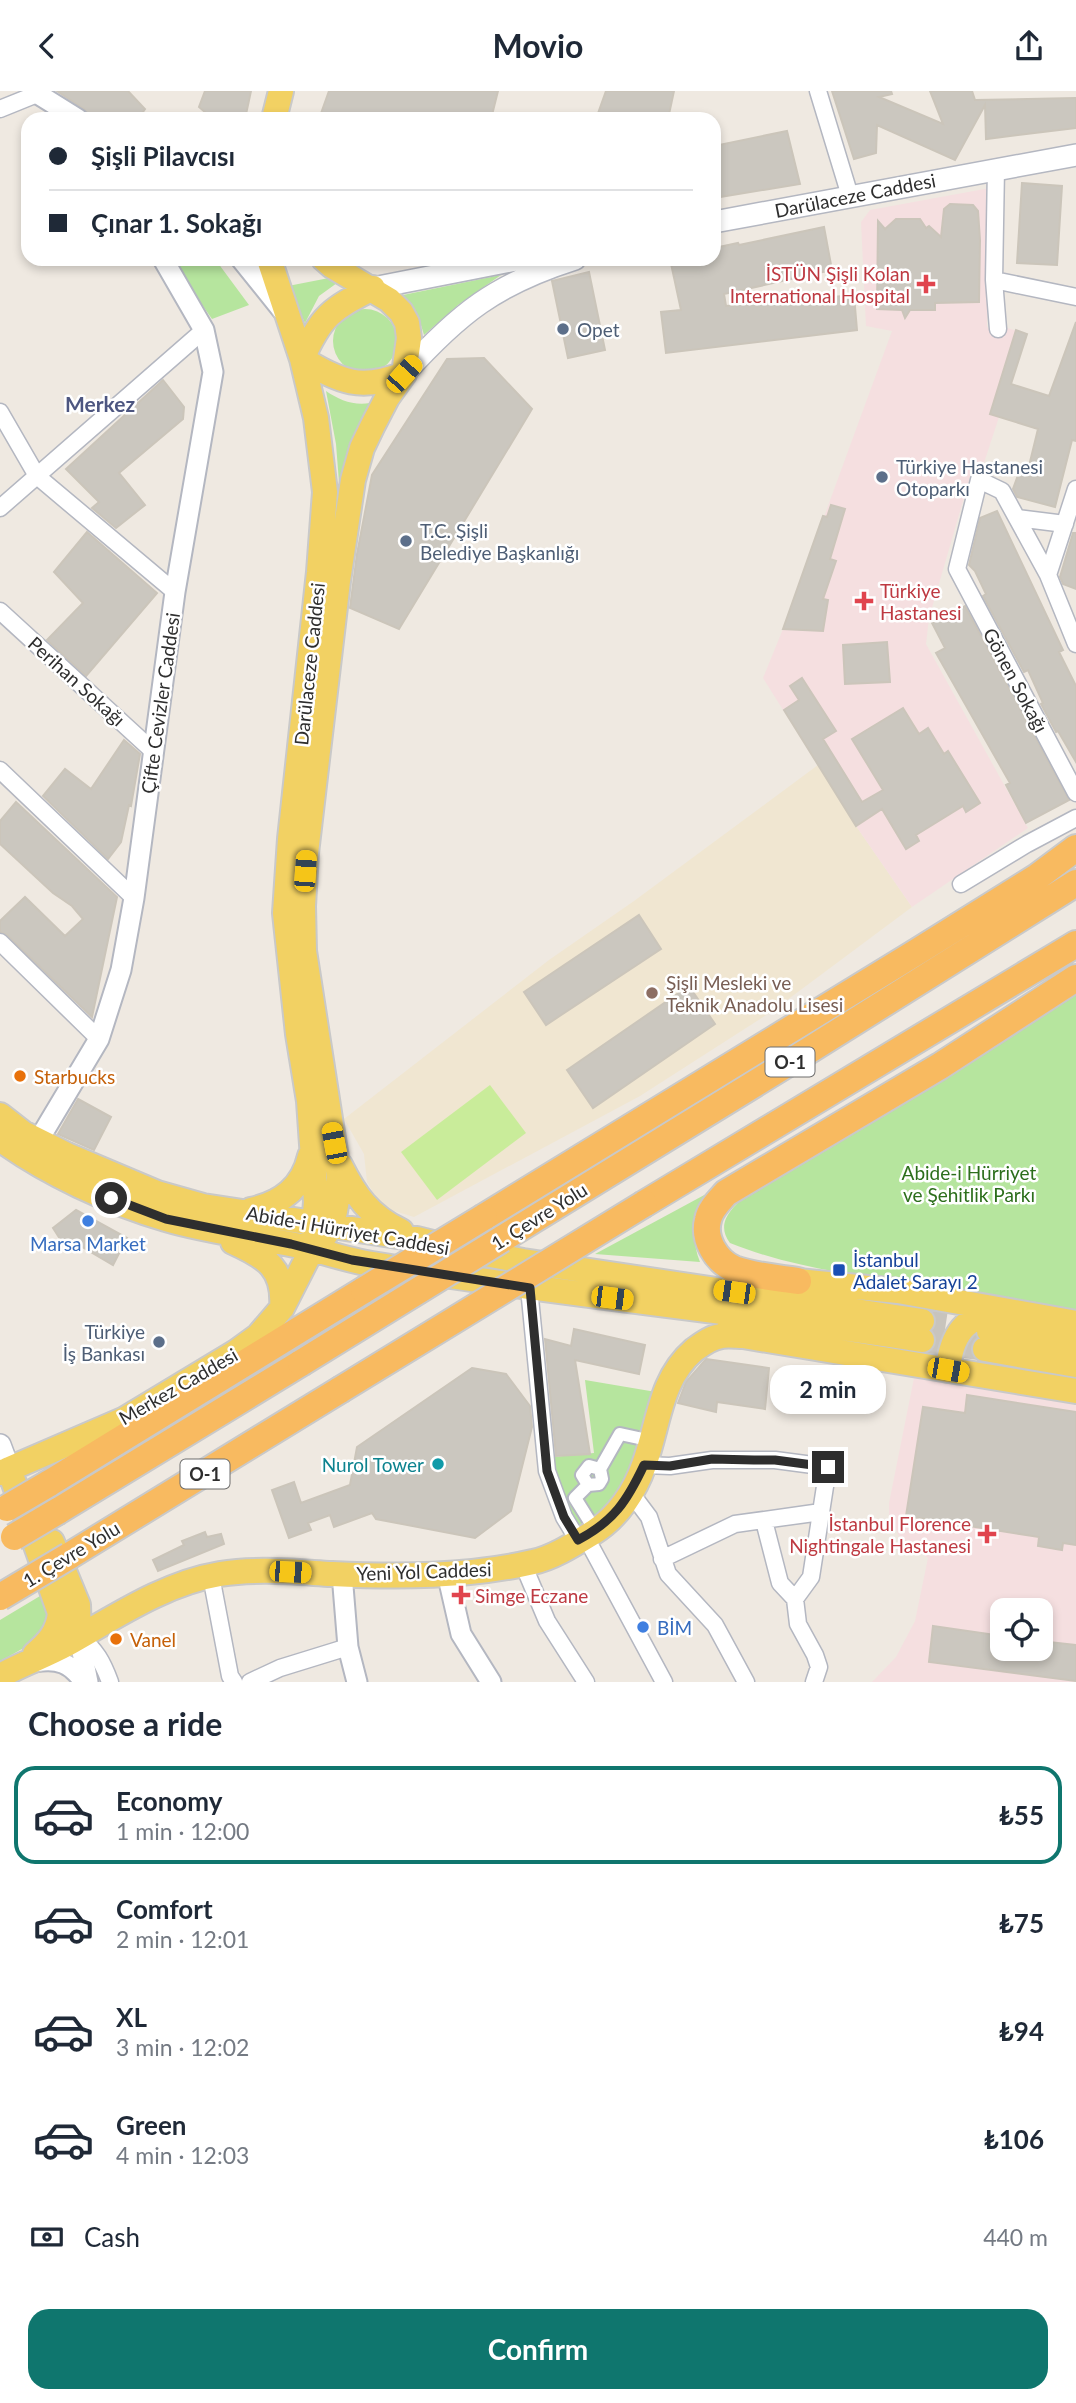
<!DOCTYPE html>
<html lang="en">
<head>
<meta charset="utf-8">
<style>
  :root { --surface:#fff; --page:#f2f2f3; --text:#1f2937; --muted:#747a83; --line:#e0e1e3; --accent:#0f766e }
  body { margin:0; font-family:Lato,sans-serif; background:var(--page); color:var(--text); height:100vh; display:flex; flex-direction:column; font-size:26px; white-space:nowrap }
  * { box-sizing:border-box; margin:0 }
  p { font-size:23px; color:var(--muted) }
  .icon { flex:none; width:38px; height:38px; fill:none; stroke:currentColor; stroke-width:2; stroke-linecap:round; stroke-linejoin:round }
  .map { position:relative; height:1591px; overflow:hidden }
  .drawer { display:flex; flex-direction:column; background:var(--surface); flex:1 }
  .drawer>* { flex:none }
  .guide { position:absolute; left:21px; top:21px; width:700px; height:154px; border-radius:21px; box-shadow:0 4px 10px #0003; display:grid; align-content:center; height:154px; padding:0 28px; background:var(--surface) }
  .fabs { position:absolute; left:990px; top:1507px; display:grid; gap:14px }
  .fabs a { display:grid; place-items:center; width:63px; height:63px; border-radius:14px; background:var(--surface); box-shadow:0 4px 10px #0003; font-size:35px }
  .end { position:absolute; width:32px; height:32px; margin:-16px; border:9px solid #2e2e2e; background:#fff; box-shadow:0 0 0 4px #fff }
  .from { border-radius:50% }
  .bubble { position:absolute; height:49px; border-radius:21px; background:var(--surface); box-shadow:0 4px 10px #0003; font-size:23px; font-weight:700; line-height:49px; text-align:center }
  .car { position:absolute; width:21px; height:42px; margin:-21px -10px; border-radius:9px; box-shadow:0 0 5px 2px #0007; background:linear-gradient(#f5c518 24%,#345 0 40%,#f5c518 0 76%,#345 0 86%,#f5c518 0) }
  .guide b { display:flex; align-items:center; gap:24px; height:66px; font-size:26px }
  .guide b+b { border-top:2px solid var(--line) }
  .guide i { width:18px; height:18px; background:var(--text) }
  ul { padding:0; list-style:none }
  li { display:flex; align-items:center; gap:21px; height:98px; margin:0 14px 10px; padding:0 14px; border:4px solid transparent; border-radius:21px }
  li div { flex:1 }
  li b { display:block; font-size:26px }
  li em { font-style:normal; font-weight:700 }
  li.on { border-color:var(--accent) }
  li>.icon { width:63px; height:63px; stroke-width:1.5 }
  h2 { padding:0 28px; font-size:32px; line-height:84px }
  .pay { display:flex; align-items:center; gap:18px; height:77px; padding:0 28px; font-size:26px }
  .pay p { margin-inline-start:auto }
  .action { display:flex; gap:14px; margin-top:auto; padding:14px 28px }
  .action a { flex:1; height:80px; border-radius:21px; background:var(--accent); color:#fff; font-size:28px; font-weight:700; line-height:80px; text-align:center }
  header { display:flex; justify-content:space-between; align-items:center; height:91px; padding:0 28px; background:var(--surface); font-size:32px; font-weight:700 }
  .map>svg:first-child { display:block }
</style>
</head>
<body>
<header><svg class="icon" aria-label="back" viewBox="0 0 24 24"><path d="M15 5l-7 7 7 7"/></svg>Movio<svg class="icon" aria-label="share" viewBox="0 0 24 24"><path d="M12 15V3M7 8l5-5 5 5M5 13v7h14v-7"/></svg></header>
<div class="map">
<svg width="1076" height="1591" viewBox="0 0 1076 1591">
  <rect width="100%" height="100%" fill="#efe9e1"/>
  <path fill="#f0e6d1" d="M818,674l38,61 56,81 -141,105 -131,84 -226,121 -23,-7 -14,-11 -10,-17 -3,-28 -20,-35 205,-159 85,-59z"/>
  <path fill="#f5dfe0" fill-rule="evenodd" d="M990,97l-3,138 2,4 18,-2 20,6 -16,50 65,20v33l-1,4 -76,-24 -18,55 -9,-2 -43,148 -3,26 102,184 -116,79 -56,-81 -93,-148 20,-49 109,-298 -26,-5 -5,-104 9,-12z
    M914,1287l162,22v282h-204l24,-25 19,-36 13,-63 -27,-18 -12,-25v-12zM1003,1519h38v39h-38z"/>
  <path fill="#b6e59e" d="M170,168h45l34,46 -37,14z
    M501,184l-43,30 -34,30 -6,-20 -15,-20z
    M329,187l8,5 -18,13 -14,27 -17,-37z
    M333 250a32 32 0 1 1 64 0a32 32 0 1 1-64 0Z
    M326,300c13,9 28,15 44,12l-30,92 -4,-51z
    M1076,892v328c-35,-7 -70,-15 -105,-20 -82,-13 -164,-17 -241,-48 -16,-21 4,-37 19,-50z
    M708,1102c-14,22 -18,44 -8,69l-105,-8z
    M585,1289l71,12c-12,42 -22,87 -52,119 -7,8 -18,14 -27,20l-12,-25 -12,-49 41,-4z
    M45,1502c15,39 -15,52 -45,68v-41z"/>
  <path fill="#c9ec9a" d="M490,994l36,48 -89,67 -36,-48z"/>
  <path fill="#cbc7bf" stroke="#cbc5ba" stroke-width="2" d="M57,0h71l17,18 -7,10h-46l-8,-10z
    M205,0h46l-6,28h-32l-14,-12z
    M329,0h169l-7,28h-172z
    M606,0h68l-6,28h-72z
    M832,0h59l1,3 -13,3 64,27 -13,-33h42l3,9 101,-2v30l-90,11 -1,-34 -30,55 -78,-35 -1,28 -22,6z
    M787,40l13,53 -86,14v-52z
    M1022,92l40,3 -5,79 -40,-2z
    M950,113l23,1 5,6 2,29 -1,62 -44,1v7h-25l-5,8 -3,-8 -25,-1 1,-88 7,8 11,-10h24l6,9 3,-2 12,11 3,-28z
    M824,136l8,43 -108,24 2,12 128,-11 3,35 -191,23 -5,-41 20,-2 -11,-51h44v-11l24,-5 1,2z
    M589,181l16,78 -37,8 -16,-77z
    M1076,231v119l-4,-1 -17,67 -38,-10 -4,-8 9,-25 7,2 9,-37 -48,-15 26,-84 11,4 -16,50 38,12z
    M484,267l48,51 -133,220 -49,-21 7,-54 15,-79 75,-116z
    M163,289l21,27 -1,12 -64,54 26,32 -29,23 -24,-20 7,-6 -33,-33z
    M831,414l14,4 -15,50 6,2 -13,38 5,1 -5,31 -40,-2 40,-113 4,1z
    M997,420l66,139 -4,2 17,34v76l-18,-31 -2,1 -15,-28 2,-1 -15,-33 -4,2 -41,-76 3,-2 -11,-23 -6,-6 11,-47z
    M87,441l70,61 -71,83 -39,-36 36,-37 -29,-31z
    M1073,442h3v56l-13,-5 -3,-7z
    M965,515l104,194 -43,23 -20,-38 4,-2 -74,-130 9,-5 -13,-25z
    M887,551l3,40 -45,2 -2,-39z
    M802,587l34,53 -13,8 39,63 21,-12 -31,-51 51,-31 16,26 9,-6 16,26 4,-3 32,52 -14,9 -3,-6 -47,29 3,6 -13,8 -24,-40 -26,17 -72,-116 15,-10 -9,-14z
    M124,649l16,14 -9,52 -2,-1 -8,37 -13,17 -65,-63 22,-27 26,20z
    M16,711l101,95 -25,120 -85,-82 -7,-3v-11l25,-24 40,39 18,-17 -11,-13 -19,-13 -53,-49v-23z
    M639,824l22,34 -115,76 -22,-33z
    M689,895l26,38 -122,84 -26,-38z
    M78,1008l33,18 -17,33 -36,-16z
    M76,1119l51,28 -14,27 -36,-21 -10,6 -14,-22z
    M574,1238l71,16 -6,29 -64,-14 15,94 -34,2 -11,-117 26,7z
    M706,1268l63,9 -4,41 -48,-7 -1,10 -38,-9 8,-21z
    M472,1277l34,6 24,32 2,21 -21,84 -36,27 -99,-19 -4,-6 -38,14 -4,-12 -22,8 3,7 -22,8 -17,-48 22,-8 7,21 49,-18 7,-38z
    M967,1304l109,17v133l-13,-2 -1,7 -24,-4 1,-9 -133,-21 17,-109 42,6z
    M205,1441l2,5 14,-3 3,10 -66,27 -5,-11 31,-15 -2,-4z
    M933,1535l70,10v13h38v-8l35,4v36l-147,-19z"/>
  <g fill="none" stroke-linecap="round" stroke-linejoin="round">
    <path stroke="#c8c4bd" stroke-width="24" stroke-dasharray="24 12" stroke-linecap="butt" d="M922,1230l59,9
      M922,1249l63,9"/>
    <defs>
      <path id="pedestrian" d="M600,1378l-11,-3 -7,9 6,10 11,-1 3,-5 -2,-10 20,-35 23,5
        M588,1394l-13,13 15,24"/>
      <path id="minor" d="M818,0l32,105
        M0,18l37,-15
        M996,77l-2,112 4,49
        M994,189l82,17
        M0,321l37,64 138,116
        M0,417l204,-178
        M1017,427l48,6
        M1048,484l28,-86
        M0,520l153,140
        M1076,553l-28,-69 -46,-84 -23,-11 -22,89 119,224
        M0,679l134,128
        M961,793l66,-40 49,-26
        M0,851l99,97
        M529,1197l18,183 17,46 14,23 11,3 75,139
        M644,1374l26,1 42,-6h63l53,7 -17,110 -16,22
        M631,1402l18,24 19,57 47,51 31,57
        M764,1430l16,62 15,16 3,25 17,31 4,12 -5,15
        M662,1468l73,-35 86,-12
        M523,1473l24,57 39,61
        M211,1485l19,100 4,6
        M79,1546c17,12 24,26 31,45
        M250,1591l30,-14 68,-21"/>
      <path id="tertiary" d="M33,0l45,28
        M241,168l41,51
        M38,1050l61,-102 22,-69 13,-72 41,-306 38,-220 -9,-42 -41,-71
        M447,1482l14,61 30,48
        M342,1483l6,73 9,35
        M79,1546l9,45
        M35,1571c23,-4 36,1 49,20"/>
      <path id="secondary" d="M714,131l362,-67
        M373,197l148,-29
        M404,283c55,-61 92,-90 171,-115
        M0,1354l9,24"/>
      <path id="primary" d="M274,28l7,-28
        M302,268c39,23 58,32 102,15
        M302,268c19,-43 29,-50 71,-71
        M0,1024l23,18 44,22 90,38 46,13 214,33 36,9 70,13 399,60
        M0,1048c46,34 111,64 166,80 40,12 83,17 124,25 28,5 54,16 82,20 183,30 367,47 550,76
        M340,1074c15,30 29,51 61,66
        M251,1119c31,-7 52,-23 59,-54
        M233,1151c33,15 52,26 49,66
        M312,1158c24,-18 25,-44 27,-72l-35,-226 -1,-45 3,-53 32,-272 15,-101 9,-32 11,-23 14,-27 17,-24 5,-36 -2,-15 -6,-11 -12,-12 -57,-34 -8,-7
        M778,1190h20l100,10 178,32
        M989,1240l87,16
        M727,1241l16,4 333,55
        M985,1258l91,16
        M948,1279c3,-35 17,-55 54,-60
        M9,1378l51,144c-2,19 -11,29 -25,41
        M0,1382l125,-54 111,-67 22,-16 24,-28 30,-59 4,-47 -7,-101 -11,-67 -13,-121 5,-74 29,-267 6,-80 -9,-74 -14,-59 -33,-100
        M52,1451l26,63 1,32
        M0,1585c22,-12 45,-20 67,-32 48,-27 98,-61 153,-70 37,-6 75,-2 112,0 66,3 136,3 201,-12 20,-4 43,-19 61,-30 24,-15 41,-41 50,-67 15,-40 15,-85 50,-115 8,-6 17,-13 28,-14 6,-1 14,0 21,0"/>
      <path id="trunk" d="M644,1113l432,-260
        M484,1126l431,-264 122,-76 39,-29
        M502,1148l306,-188 268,-168
        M798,1190c-20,-3 -45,-5 -64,-12 -18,-8 -31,-30 -26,-49 2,-11 11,-19 18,-27l214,-127 136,-88
        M48,1393l316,-194
        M58,1420l243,-148
        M69,1465l271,-166"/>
    </defs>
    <use href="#pedestrian" stroke="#b4b7c1" stroke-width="16"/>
    <use href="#minor" stroke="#b4b7c1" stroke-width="19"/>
    <use href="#tertiary" stroke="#b4b7c1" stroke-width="23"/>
    <use href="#secondary" stroke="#b4b7c1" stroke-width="24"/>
    <use href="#primary" stroke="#c9c9c9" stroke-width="28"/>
    <use href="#trunk" stroke="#c9c9c9" stroke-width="30"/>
    <use href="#pedestrian" stroke="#fff" stroke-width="12"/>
    <use href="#minor" stroke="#fff" stroke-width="16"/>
    <use href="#tertiary" stroke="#fff" stroke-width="19"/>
    <use href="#secondary" stroke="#fff" stroke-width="21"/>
    <use href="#primary" stroke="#f2d163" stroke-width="24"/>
    <use href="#trunk" stroke="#f8ba60" stroke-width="26"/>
    <defs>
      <path id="trunk-bridge" d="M364,1199l120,-73
        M301,1272l201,-124
        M340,1299l304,-186
        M7,1417l41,-24
        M14,1446l44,-26
        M0,1506l69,-41"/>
    </defs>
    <use href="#trunk-bridge" stroke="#c9c9c9" stroke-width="30" stroke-linecap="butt"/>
    <use href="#trunk-bridge" stroke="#f8ba60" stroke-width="26"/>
  </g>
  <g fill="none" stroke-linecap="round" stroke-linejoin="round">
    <path stroke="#2e2e2e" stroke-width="9" d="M111,1107l55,21 125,25 61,16 178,28 17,183 17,46 14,23c36,-19 49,-39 66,-75l26,1 42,-7 42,1h21l53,7"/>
  </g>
  <g fill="#e0444e" stroke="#fff" stroke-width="2.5">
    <path d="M922.5 182.5h7v7h7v7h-7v7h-7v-7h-7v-7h7z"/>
    <path d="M860.5 499.5h7v7h7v7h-7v7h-7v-7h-7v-7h7z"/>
    <path d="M983.5 1432.5h7v7h7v7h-7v7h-7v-7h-7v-7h7z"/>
    <path d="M457.5 1493.5h7v7h7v7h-7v7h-7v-7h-7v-7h7z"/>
  </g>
  <g fill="#5c6f8a" stroke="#fff" stroke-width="2.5">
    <circle cx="563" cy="238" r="7"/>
    <circle cx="882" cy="386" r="7"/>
    <circle cx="406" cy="450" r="7"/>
    <circle cx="159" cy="1251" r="7"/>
  </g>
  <circle fill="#8d6e63" stroke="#fff" stroke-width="2.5" cx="652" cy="902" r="7"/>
  <g fill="#e8710a" stroke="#fff" stroke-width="2.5">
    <circle cx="20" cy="985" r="7"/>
    <circle cx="116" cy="1548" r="7"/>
  </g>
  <g fill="#3f7fe0" stroke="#fff" stroke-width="2.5">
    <circle cx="88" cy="1130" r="7"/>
    <circle cx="643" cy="1536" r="7"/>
  </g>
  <rect fill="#1a4fb4" stroke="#fff" stroke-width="2.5" x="832" y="1172" width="14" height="14" rx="3.5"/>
  <circle fill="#0f9aa8" stroke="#fff" stroke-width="2.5" cx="438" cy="1373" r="7"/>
  <g text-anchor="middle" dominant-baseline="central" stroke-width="5" stroke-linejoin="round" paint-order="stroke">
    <g fill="#fff" stroke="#6d6d6d" stroke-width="2">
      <rect x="765.5" y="956.5" width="49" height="29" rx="5"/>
      <rect x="180.5" y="1368.5" width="49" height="29" rx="5"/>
    </g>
    <g font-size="18" font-weight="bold" fill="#2e2e2e">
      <text x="790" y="971">O-1</text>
      <text x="205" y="1383">O-1</text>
    </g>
    <g font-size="19" fill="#2e2e2e" stroke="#fff">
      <text transform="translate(855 104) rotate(-11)">Darülaceze Caddesi</text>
      <text transform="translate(309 573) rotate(-84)">Darülaceze Caddesi</text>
      <text transform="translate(1016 589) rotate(62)">Gönen Sokağı</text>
      <text transform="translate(77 590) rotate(42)">Perihan Sokağı</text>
      <text transform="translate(160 612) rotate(-82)">Çifte Cevizler Caddesi</text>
      <text transform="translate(539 1125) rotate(-32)">1. Çevre Yolu</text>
      <text transform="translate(348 1139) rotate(10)">Abide-i Hürriyet Caddesi</text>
      <text transform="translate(178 1295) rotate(-30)">Merkez Caddesi</text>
      <text transform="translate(71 1463) rotate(-31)">1. Çevre Yolu</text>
      <text transform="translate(424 1480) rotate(-2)">Yeni Yol Caddesi</text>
    </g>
    <g font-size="19" fill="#be3a42" stroke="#fff" text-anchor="end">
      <text x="910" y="182">İSTÜN Şişli Kolan<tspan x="910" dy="22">International Hospital</tspan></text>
      <text x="880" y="499" text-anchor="start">Türkiye<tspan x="880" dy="22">Hastanesi</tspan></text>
      <text x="971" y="1432">İstanbul Florence<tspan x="971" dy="22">Nightingale Hastanesi</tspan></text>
      <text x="475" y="1504" text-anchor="start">Simge Eczane</text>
    </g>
    <g font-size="19" fill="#4e5e75" stroke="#fff" text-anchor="start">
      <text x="577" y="238">Opet</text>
      <text x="896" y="375">Türkiye Hastanesi<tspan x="896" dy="22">Otoparkı</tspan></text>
      <text x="420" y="439">T.C. Şişli<tspan x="420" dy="22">Belediye Başkanlığı</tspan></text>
      <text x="145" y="1240" text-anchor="end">Türkiye<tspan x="145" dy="22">İş Bankası</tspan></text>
    </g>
    <g font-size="19" fill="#785e54" stroke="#fff" text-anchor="start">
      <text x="666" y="891">Şişli Mesleki ve<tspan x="666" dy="22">Teknik Anadolu Lisesi</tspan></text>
    </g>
    <g font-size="19" fill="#c56008" stroke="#fff" text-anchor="start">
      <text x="34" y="985">Starbucks</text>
      <text x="130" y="1548">Vanel</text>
    </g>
    <g font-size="19" fill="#2c6e1b" stroke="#fff">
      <text x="969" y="1081">Abide-i Hürriyet<tspan x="969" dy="22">ve Şehitlik Parkı</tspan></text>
    </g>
    <g font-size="19" fill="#366cbe" stroke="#fff">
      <text x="88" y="1152">Marsa Market</text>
      <text x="657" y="1536" text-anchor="start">BİM</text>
    </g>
    <g font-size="19" fill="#164399" stroke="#fff" text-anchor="start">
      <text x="853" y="1168">İstanbul<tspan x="853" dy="22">Adalet Sarayı 2</tspan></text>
    </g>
    <g font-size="19" fill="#0d838f" stroke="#fff" text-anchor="end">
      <text x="424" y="1373">Nurol Tower</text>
    </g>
    <g font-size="21" font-weight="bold" fill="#4d5680" stroke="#fff">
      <text x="100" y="312">Merkez</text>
    </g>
  </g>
</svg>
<div class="fabs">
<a><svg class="icon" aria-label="locate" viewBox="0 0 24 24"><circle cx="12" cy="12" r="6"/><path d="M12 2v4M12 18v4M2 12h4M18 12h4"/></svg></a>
</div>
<i class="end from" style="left:111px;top:1107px"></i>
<i class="end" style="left:828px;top:1376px"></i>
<div class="bubble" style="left:770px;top:1274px;width:116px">2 min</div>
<i class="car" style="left:404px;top:283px;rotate:42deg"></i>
<i class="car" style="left:305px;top:780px;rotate:4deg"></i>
<i class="car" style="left:334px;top:1052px;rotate:349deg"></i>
<i class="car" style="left:734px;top:1201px;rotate:278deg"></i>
<i class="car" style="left:612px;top:1207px;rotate:97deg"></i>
<i class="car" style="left:948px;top:1279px;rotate:100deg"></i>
<i class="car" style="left:290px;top:1481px;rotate:93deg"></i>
<div class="guide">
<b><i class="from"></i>Şişli Pilavcısı</b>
<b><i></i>Çınar 1. Sokağı</b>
</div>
</div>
<section class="drawer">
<h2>Choose a ride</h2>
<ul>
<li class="on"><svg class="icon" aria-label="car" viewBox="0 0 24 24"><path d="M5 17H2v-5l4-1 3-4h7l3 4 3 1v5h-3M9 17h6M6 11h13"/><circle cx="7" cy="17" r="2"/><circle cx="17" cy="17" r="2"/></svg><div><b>Economy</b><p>1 min · 12:00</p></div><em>₺55</em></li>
<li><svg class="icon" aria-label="car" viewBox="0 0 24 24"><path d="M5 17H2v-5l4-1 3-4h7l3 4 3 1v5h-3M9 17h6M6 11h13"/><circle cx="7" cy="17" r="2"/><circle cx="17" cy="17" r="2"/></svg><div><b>Comfort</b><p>2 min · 12:01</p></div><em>₺75</em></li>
<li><svg class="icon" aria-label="car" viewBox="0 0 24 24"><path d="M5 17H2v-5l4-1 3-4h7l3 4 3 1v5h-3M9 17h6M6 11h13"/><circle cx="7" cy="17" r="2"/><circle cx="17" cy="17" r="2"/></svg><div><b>XL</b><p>3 min · 12:02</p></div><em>₺94</em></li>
<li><svg class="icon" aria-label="car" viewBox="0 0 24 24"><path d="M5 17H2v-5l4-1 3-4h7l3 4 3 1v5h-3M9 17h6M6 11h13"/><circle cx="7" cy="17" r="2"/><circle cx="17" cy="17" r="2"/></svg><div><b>Green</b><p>4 min · 12:03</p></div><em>₺106</em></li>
</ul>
<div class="pay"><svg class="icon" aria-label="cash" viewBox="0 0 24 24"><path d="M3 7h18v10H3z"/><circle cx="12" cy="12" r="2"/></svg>Cash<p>440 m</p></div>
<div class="action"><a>Confirm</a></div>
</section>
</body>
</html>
